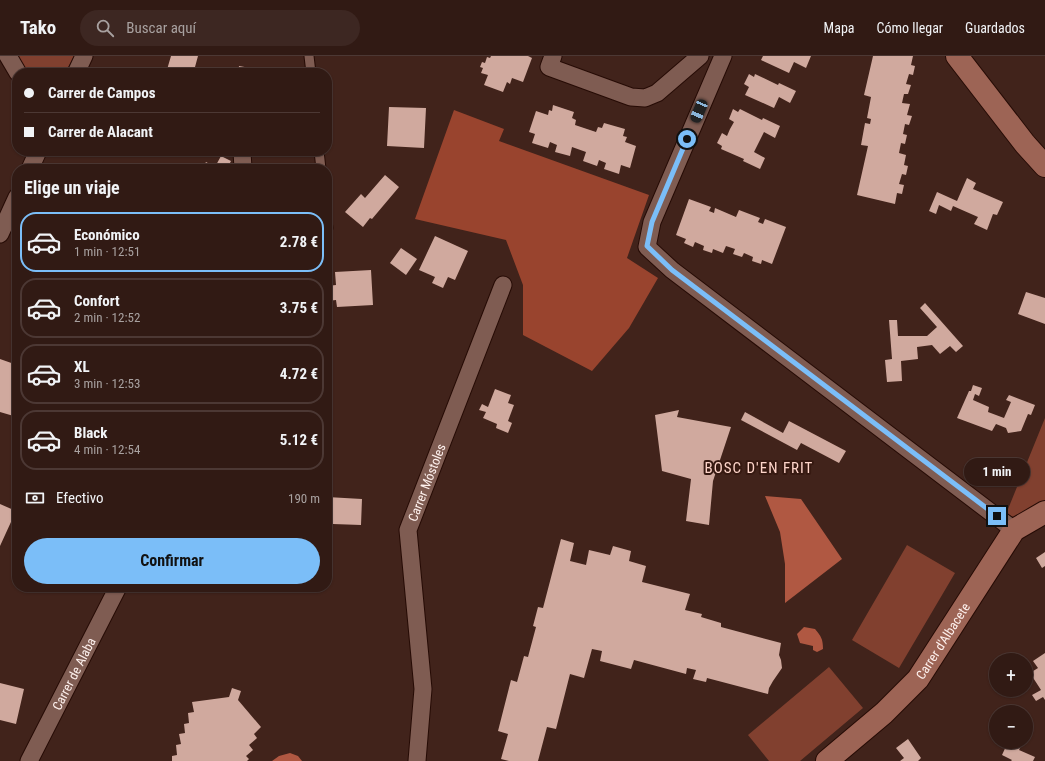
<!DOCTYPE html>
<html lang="es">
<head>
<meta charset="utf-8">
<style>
  :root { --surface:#311a14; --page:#3d2722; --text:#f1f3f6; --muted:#a8a1a0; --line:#4c3834; --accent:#7bbef8 }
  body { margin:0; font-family:"Roboto Condensed",sans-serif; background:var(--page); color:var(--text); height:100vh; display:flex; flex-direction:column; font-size:15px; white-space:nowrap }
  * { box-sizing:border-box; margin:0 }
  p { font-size:13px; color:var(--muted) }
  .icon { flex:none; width:22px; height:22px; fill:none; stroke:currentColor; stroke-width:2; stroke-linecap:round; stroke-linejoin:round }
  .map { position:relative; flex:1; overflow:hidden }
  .sheet { position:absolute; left:12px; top:108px; width:320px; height:428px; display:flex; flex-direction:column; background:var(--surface); border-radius:16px; box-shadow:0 1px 3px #0004,0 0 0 1px var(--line) }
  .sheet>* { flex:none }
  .banner { position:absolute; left:12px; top:12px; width:320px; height:88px; border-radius:16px; box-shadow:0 1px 3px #0004,0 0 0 1px var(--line); display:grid; align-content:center; height:88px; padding:0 12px; background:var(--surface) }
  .controls { position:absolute; left:989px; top:597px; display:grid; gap:8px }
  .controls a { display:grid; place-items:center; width:44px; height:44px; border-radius:50%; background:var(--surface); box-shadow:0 1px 3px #0004,0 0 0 1px var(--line); font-size:20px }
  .end { position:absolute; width:18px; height:18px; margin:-9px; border:5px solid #7bbef8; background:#111; box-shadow:0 0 0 2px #111 }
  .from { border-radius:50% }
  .bubble { position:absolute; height:28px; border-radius:14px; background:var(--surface); box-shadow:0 1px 3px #0004,0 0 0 1px var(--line); font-size:13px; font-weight:700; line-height:28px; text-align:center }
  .car { position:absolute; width:12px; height:24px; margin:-12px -6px; border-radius:5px; box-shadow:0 0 3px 1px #0007; background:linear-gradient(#222 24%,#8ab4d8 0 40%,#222 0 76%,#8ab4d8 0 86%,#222 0) }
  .banner b { display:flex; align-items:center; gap:14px; height:38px; font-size:15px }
  .banner b+b { border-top:1px solid var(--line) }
  .banner i { width:10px; height:10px; background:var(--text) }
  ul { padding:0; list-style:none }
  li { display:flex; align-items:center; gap:12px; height:60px; margin:0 8px 6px; padding:0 4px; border:2px solid var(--line); border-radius:16px }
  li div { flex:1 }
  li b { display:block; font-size:15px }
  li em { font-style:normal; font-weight:700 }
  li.active { border-color:var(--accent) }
  li>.icon { width:36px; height:36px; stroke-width:1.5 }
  h2 { padding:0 12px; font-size:18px; line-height:48px }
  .pay { display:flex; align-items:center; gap:10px; height:44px; padding:0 12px; font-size:15px }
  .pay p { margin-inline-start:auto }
  .cta { display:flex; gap:8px; margin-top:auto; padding:8px 12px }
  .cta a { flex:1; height:46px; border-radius:24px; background:var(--accent); color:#111; font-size:16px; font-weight:700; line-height:46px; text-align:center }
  header { display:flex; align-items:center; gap:24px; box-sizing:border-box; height:56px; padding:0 20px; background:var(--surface); border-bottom:1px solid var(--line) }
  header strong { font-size:19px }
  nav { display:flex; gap:22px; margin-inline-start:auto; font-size:14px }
  .search { width:280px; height:36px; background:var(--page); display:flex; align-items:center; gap:10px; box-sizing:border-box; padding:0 14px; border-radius:22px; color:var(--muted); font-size:15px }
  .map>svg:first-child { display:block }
</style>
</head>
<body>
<header>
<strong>Tako</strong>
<div class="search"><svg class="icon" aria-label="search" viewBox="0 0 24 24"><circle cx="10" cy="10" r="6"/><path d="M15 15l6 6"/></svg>Buscar aquí</div>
<nav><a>Mapa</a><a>Cómo llegar</a><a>Guardados</a></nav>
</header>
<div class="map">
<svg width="1045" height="705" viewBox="0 0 1045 705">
  <rect width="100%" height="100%" fill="#41231b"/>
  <path fill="#81402f" d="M15,0h59l-9,17h-40z
    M1045,362v82l-29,18 -10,-4z
    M907,489l48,28 -56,95 -47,-28z
    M829,611l34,41 -63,53h-31l-21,-26z"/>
  <path fill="#99442e" d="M454,54l50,19 -5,12 150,54 -22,63 31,20 -29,50 -37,43 -69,-36v-50l-17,-45 -91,-21z"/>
  <path fill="#b05842" d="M765,440l36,3 41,60 -57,44v-39l-5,-32z
    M804,571l11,2c6,7 8,10 8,20l-6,3 -4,-2v-4l-13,-3 -3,-9z
    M290,697l8,3 4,5h-30l7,-5z"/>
  <path fill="#d0a99e" d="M171,0h27l-3,11 13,4 -1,2h-41z
    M491,0h37l4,2 -9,24 -11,-4 -2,6 -3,-2 -4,10 -19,-7 4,-10 -7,-2 2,-5 -3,-1 2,-5 3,1 2,-6 3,1z
    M763,0h48l-5,12 -12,-6 -5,11 -28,-13z
    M873,0h40l-2,9 4,1 -2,9 -4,-1 -3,10 5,1 -3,9h-4l-2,9 8,1 -3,11 5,1 -3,9 -4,-1 -2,10 4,1 -2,9 -4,-1 -2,10 7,2 -2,10 4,1 -2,9 -4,-1 -3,10 5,1 -2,9 -5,-1 -2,11 -38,-9 11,-49 -7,-1 4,-22 5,1 1,-5 -4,-1 4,-21 -7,-2z
    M239,10l34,6v1h-35z
    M749,18l5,3 1,-3 23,11 1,-2 17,8 -6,12 -11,-6 -5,11 -29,-13 4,-8 -5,-3z
    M553,49l21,7 -2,6 4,2 -1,5 21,7 2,-5 4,1 2,-5 21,6 -2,7 4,1 -2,5 11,4 -6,22 -9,-3 -2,9 -15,-5 2,-6 -7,-3 -2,6 -14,-5 3,-9 -14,-5 -2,9 -15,-4 2,-7 -7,-3 -2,6 -16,-5 3,-9 -6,-2 7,-21 12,4 1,-5 3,1z
    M389,51l37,1 -2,40 -37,-2z
    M733,53l5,3 2,-3 22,11 1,-2 17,8 -5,12 -11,-6 -10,20 11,6 -5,11 -17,-8 1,-2 -23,-10 1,-3 -5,-3 5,-10 5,3 3,-7 4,-7 -5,-3z
    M221,100l10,5 -4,8h-25l4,-7 9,5z
    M385,119l14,12 -27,32 -2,-1 -7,9 -18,-15 16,-18 4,4z
    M967,122l9,5 -3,6 30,13 -6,13 -4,-1 -6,16 -13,-6 4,-7 -25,-11 -2,5 -12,-6 -3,9 -7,-3 8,-19 20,9z
    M689,143l22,8 -2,4 5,2 1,-5 21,9 3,-7 21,8 -2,4 5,2 2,-5 21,8 -14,37 -10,-4 -1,4 -9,-3 1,-4 -9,-4 -2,4 -9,-3 2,-5 -9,-3 -3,7 -10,-4 -1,4 -9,-3 1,-4 -9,-4 -2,5 -9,-4 2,-4 -10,-4z
    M435,180l33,15 -13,29 -7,-3 -5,11 -11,-5 3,-6 -16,-7z
    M401,192l16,11 -11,16 -16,-12z
    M371,214l2,35 -36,2 -1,-7 -9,1v-15l9,-1 -1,-13z
    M1026,236l19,6v26l-27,-10z
    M925,247l38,43 -7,6 -6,-6 -10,8 -8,-9 -15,2 1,12 -17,2 1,20 -15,1 -2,-22 7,-1 -3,-39h8l1,16h29l10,-9 -17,-19z
    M0,303l17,6v52l-17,-5z
    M973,329l9,3 -3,8 -4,-2 -2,6 16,7 -1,5 16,6 7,-16 -5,-2 3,-5 26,10 -4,10 -3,-1 -7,17 -13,2 -2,-5 -10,-4 -4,7 -35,-13 12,-27h2z
    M495,333l16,6 -3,8 6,2 -6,16 4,2 -4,10 -12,-5 1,-4 -14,-6 3,-6 -7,-2 3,-6 6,3z
    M679,354l-2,7 54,10 -18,54 -4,44 -23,-4 5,-42 -29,-8 -7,-56z
    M745,356l38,21 6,-12 57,30 -7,12 -38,-20 -4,7 -56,-30z
    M327,441l35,2 -1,26 -28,-1 -1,11h-5z
    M0,448l16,7 -16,35z
    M561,483l13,4 -4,18 16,4 3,-15 21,5 3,-9 18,5 -2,10 17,5 -4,16 48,12 -5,16 17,4 -1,3 20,6v4l60,16 -2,12 2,5 1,8 -9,13 -4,7 -1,6 -61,-16 -1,4 -13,-3 3,-9 -9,-2 -1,6 -52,-14 -3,9 -31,-8 2,-10 -10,-2 -8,29 -14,-4 -14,55 -9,-2 -9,34h-29l-8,-2 7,-25 -10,-3 13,-51 6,2 7,-26 4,1 8,-30 -3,-1 5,-19 5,1z
    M1045,496v14l-3,2 -6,-10z
    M1045,597v47l-2,-3 -7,4 -4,-6 9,-5 -11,-17 8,-5 -5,-7z
    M0,627l24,6 -8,35 -16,-4z
    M232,632l9,3 -3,9 23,27 -7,7 3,4 -8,7 4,5 -7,6 3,3 -2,2h-75v-5l5,-1 -1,-10 5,-1 -2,-10 6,-1 -1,-9 5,-1 -1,-10 6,-1 -2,-10 37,-5z
    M908,683l13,19 -3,3h-18l4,-3 -8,-10z
    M1008,686h4l9,4 -2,4 16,7 -2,4h-22l1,-1 -10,-5z"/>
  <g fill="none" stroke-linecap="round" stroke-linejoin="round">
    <defs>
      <path id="lane" d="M309,0l2,17
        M319,95l2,18
        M327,165l1,7"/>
      <g id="street">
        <path d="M8,0l10,17"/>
        <path d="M553,0l-4,11 82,30 14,1 12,-5 43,-37"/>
        <path d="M723,0l-71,166 -5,25 25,23 342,260"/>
        <path d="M76,17l8,-17"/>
        <path d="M242,95l1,18"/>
        <path d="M30,113l8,-18"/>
        <path d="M0,178l17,-37"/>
        <path id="s1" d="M29,705l89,-174"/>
        <path id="s2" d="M417,705l6,-72 -15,-159 95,-245"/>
      </g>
      <g id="secondary">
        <path d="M957,0l68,88 20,22"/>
        <path id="s3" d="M827,705l57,-48 34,-34 96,-149 31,-18"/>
      </g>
    </defs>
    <use href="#lane" stroke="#260b05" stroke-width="11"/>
    <use href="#street" stroke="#260b05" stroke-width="19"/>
    <use href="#secondary" stroke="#260b05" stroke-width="24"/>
    <use href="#lane" stroke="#7f5c52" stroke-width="9"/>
    <use href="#street" stroke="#7f5c52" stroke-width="17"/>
    <use href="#secondary" stroke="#9d6455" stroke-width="22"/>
  </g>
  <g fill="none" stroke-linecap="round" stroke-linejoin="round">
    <path stroke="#7bbef8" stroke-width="5" d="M687,83l-35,83 -5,24 25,24 325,246"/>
  </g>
  <g text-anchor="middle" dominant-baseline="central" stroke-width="4" stroke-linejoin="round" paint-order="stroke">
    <g font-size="13" fill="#fef1ee" stroke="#361911">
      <text stroke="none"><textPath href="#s2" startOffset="283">Carrer Móstoles</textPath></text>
      <text stroke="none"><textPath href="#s3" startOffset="168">Carrer d'Albacete</textPath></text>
      <text stroke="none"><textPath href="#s1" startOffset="98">Carrer de Alaba</textPath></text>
    </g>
    <g font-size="15" letter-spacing="1" fill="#fdd4c9" stroke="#361911">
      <text x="759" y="412">BOSC D'EN FRIT</text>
    </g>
  </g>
</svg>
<div class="controls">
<a>+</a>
<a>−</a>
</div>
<i class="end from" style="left:687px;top:83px"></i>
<i class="end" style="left:997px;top:460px"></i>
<div class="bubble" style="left:964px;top:402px;width:66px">1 min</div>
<i class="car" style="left:699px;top:55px;rotate:203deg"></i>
<div class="banner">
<b><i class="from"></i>Carrer de Campos</b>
<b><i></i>Carrer de Alacant</b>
</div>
<section class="sheet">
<h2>Elige un viaje</h2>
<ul>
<li class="active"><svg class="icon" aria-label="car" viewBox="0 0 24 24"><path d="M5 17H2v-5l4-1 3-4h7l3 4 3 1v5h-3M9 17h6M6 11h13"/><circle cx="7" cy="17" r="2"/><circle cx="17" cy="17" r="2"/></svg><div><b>Económico</b><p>1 min · 12:51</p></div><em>2.78 €</em></li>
<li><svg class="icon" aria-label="car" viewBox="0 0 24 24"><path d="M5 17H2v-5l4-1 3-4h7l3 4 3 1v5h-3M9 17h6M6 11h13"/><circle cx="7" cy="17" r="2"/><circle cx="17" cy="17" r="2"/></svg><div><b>Confort</b><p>2 min · 12:52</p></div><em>3.75 €</em></li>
<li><svg class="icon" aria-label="car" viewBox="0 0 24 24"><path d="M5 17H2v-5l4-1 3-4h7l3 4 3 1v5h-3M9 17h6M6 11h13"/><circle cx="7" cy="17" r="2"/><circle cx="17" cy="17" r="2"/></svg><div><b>XL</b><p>3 min · 12:53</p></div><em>4.72 €</em></li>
<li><svg class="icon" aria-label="car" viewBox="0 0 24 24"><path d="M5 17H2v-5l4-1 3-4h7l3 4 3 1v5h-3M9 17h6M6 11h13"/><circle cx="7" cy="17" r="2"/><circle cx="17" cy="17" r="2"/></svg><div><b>Black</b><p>4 min · 12:54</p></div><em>5.12 €</em></li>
</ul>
<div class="pay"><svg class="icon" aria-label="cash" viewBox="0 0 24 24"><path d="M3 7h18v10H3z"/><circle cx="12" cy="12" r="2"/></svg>Efectivo<p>190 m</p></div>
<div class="cta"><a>Confirmar</a></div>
</section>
</div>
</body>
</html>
